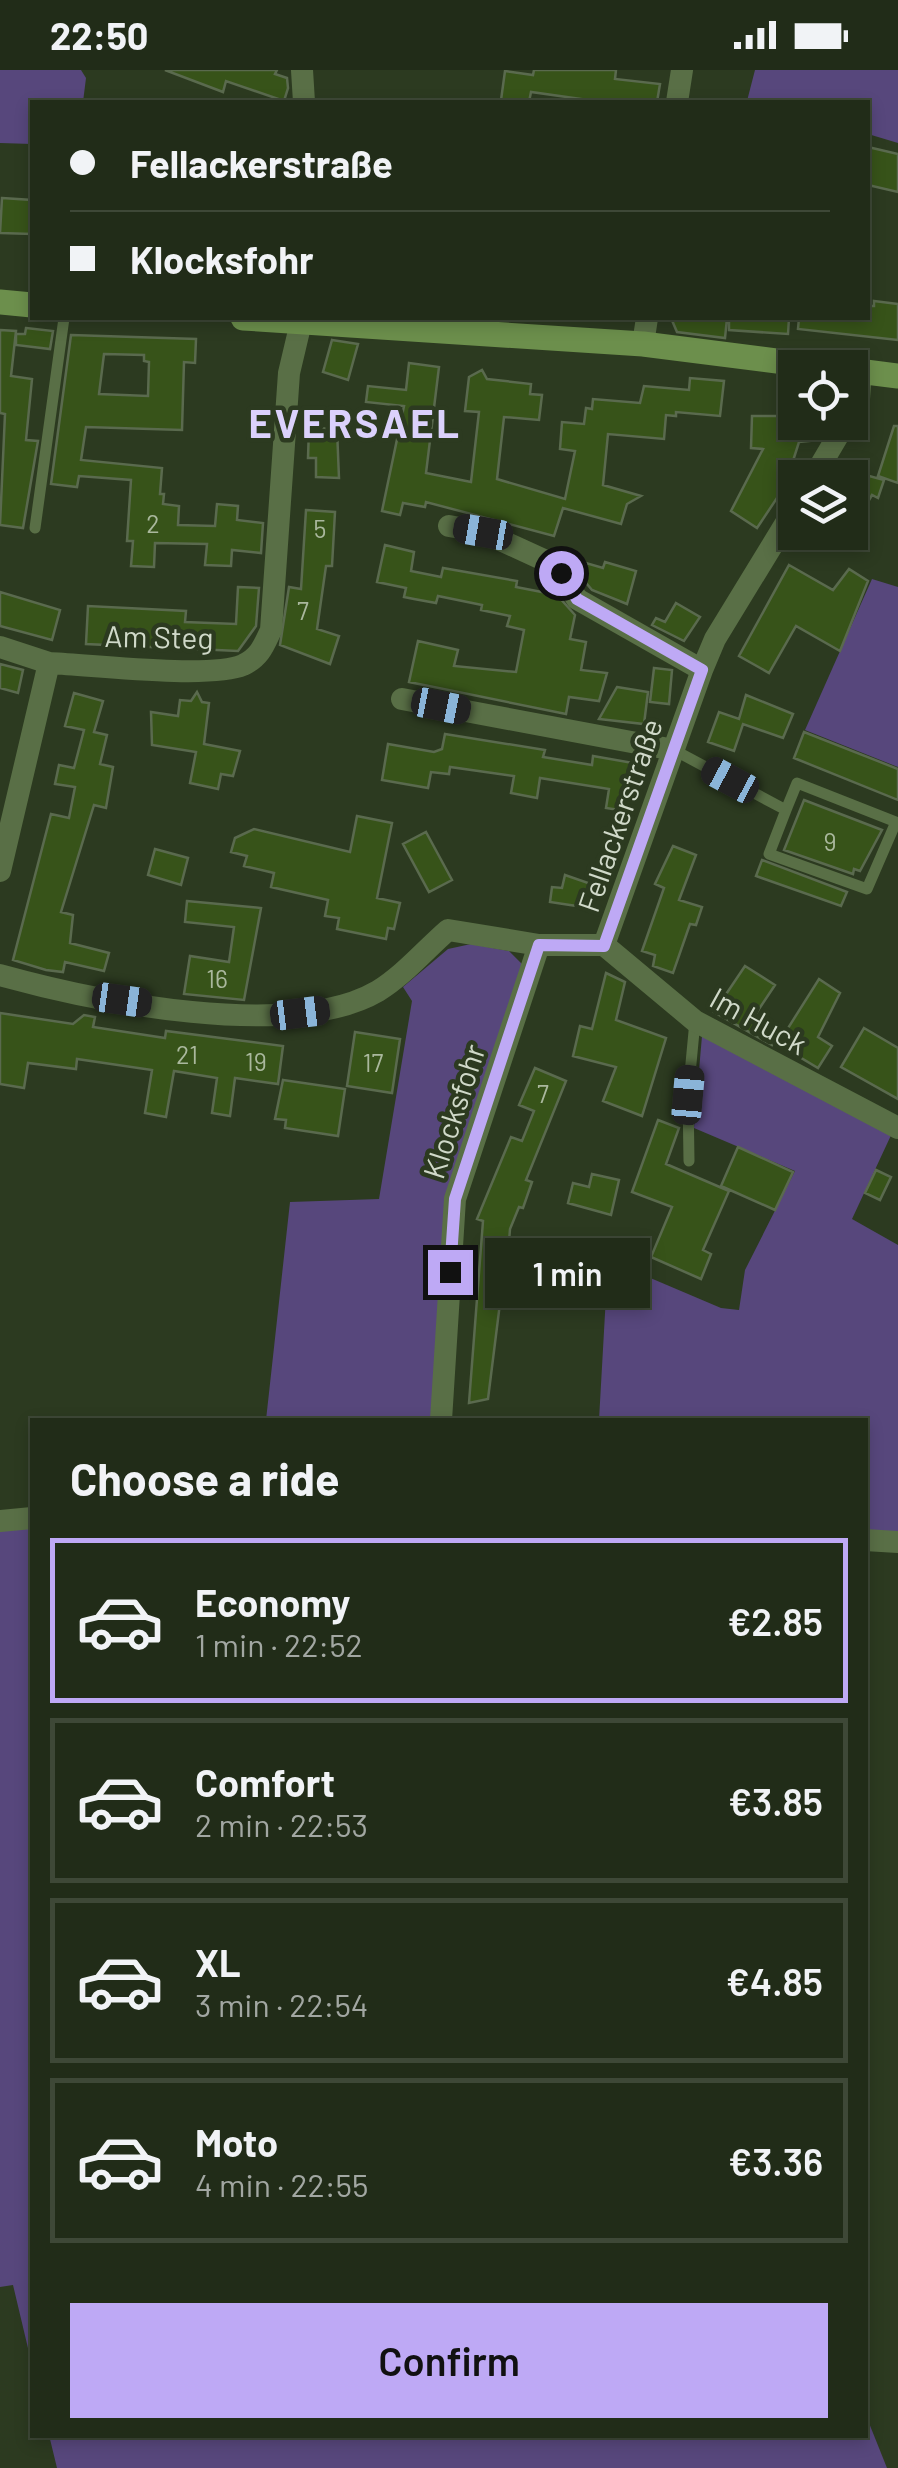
<!DOCTYPE html>
<html lang="en">
<head>
<meta charset="utf-8">
<style>
  :root { --surface:#212c18; --page:#2d3825; --text:#f1f3f6; --muted:#a2a7a2; --line:#3e4837; --accent:#bea9f5 }
  body { margin:0; font-family:Barlow,sans-serif; background:var(--page); color:var(--text); height:100vh; display:flex; flex-direction:column; font-size:38px; white-space:nowrap }
  * { box-sizing:border-box; margin:0 }
  p { font-size:32px; color:var(--muted) }
  .icon { flex:none; width:55px; height:55px; fill:none; stroke:currentColor; stroke-width:2; stroke-linecap:round; stroke-linejoin:round }
  .map { position:relative; flex:1; overflow:hidden }
  .drawer { position:absolute; left:30px; top:1348px; width:838px; height:1020px; display:flex; flex-direction:column; background:var(--surface); border-radius:0px; box-shadow:0 5px 15px #0003,0 0 0 2px var(--line) }
  .drawer>* { flex:none }
  .banner { position:absolute; left:30px; top:30px; width:840px; height:220px; border-radius:0px; box-shadow:0 5px 15px #0003,0 0 0 2px var(--line); display:grid; align-content:center; height:220px; padding:0 40px; background:var(--surface) }
  .tools { position:absolute; left:778px; top:280px; display:grid; gap:20px }
  .tools a { display:grid; place-items:center; width:90px; height:90px; border-radius:0px; background:var(--surface); box-shadow:0 5px 15px #0003,0 0 0 2px var(--line); font-size:50px }
  .end { position:absolute; width:45px; height:45px; margin:-22px; border:12px solid #bea9f5; background:#111; box-shadow:0 0 0 5px #111 }
  .from { border-radius:50% }
  .bubble { position:absolute; height:70px; border-radius:0px; background:var(--surface); box-shadow:0 5px 15px #0003,0 0 0 2px var(--line); font-size:32px; font-weight:600; line-height:70px; text-align:center }
  .car { position:absolute; width:30px; height:60px; margin:-30px -15px; border-radius:12px; box-shadow:0 0 8px 2px #0007; background:linear-gradient(#222 24%,#8ab4d8 0 40%,#222 0 76%,#8ab4d8 0 86%,#222 0) }
  .banner b { display:flex; align-items:center; gap:35px; height:95px; font-size:38px }
  .banner b+b { border-top:2px solid var(--line) }
  .banner i { width:25px; height:25px; background:var(--text) }
  ul { padding:0; list-style:none }
  li { display:flex; align-items:center; gap:30px; height:165px; margin:0 20px 15px; padding:0 20px; border:5px solid var(--line); border-radius:0px }
  li div { flex:1 }
  li b { display:block; font-size:38px }
  li em { font-style:normal; font-weight:600 }
  li.on { border-color:var(--accent) }
  li>.icon { width:90px; height:90px; stroke-width:1.5 }
  h2 { padding:0 40px; font-size:45px; line-height:120px }
  .action { display:flex; gap:20px; margin-top:auto; padding:20px 40px }
  .action a { flex:1; height:115px; border-radius:0px; background:var(--accent); color:#111; font-size:40px; font-weight:600; line-height:115px; text-align:center }
  .status { display:flex; justify-content:space-between; align-items:center; height:70px; padding:0 50px; background:var(--surface); direction:ltr }
  .status svg { height:28px; fill:currentColor }
  .map>svg:first-child { display:block }
</style>
</head>
<body>
<div class="status"><b>22:50</b><svg viewBox="0 0 49 12"><path d="M0 12V9h3v3zM5 12V6h3v6zM10 12V3h3v9zM15 12V0h3v12zM26 1h20v11H26zM47 4h2v5h-2z"/></svg></div>
<div class="map">
<svg width="898" height="2398" viewBox="0 0 898 2398">
  <rect width="100%" height="100%" fill="#2c3a20"/>
  <path fill="#57477c" d="M0,0h81l5,8 -3,24h-51v42l-32,-1z
    M755,0h143v73l-30,-9v-32l-121,-1z
    M872,509l26,8v180l-93,-37z
    M471,874l38,7 15,15 -49,156 -41,298h-168l24,-218 89,-3 33,-198 -9,-14 45,-38z
    M702,966l191,95 -41,88 46,26v290l-33,-2v-113h-266l9,-160 113,48 18,2 6,-40 50,-99 -101,-43z
    M32,1454v841l-19,-80 -13,2v-760z
    M865,2343l22,55h-830l-8,-33h816z"/>
  <path fill="#375319" stroke="#5a6a4e" stroke-width="2.5" fill-rule="evenodd" d="M165,0h112l-2,4 12,4 1,10 -4,13 -58,-20 -3,11z
    M534,0h82l-1,9 45,5 -3,18h-55l-71,-10 -2,10 -28,-2 4,-29 28,4z
    M868,77l30,7v38l-30,-7z
    M2,128l30,2v34l-32,-1z
    M874,231l24,3v36l-100,-11 1,-11h69v-12h6z
    M671,248h56l-2,20 -48,-6z
    M729,248h60l-1,16 -59,-4z
    M26,258l27,3 -3,18 -34,-4v-11h9z
    M0,260l16,1 -5,45 21,3 -6,61 12,1 -15,87 -23,-3 5,-111 -5,-1z
    M71,265l125,4 -1,24 -11,-1 -2,68 -96,-3 -5,33 81,8 -2,26h4l-1,10 16,2 -1,19 37,1 2,-22 21,2 -1,14 26,3 -2,30 -29,-3 -1,16 -26,-1 2,-21 -52,-1 -1,24 -23,-1 2,-25h-6l4,-61 -52,-4 -2,11 -26,-3zM104,284l40,1v6l5,1 -1,34 -49,-2z
    M332,270l26,4 -10,36 -25,-8z
    M409,293l30,4 -13,106 45,9 8,-70 -14,-1 4,-34 13,-7 5,9 44,5 -1,10 12,1 -3,25 -35,-3 -7,62 68,20 10,-48 -15,-2 2,-27 22,2 2,-16 6,1 1,-10 47,4 4,-17 45,4 1,-12 34,3 -4,35 -44,-4v4l-10,-1 -2,24 -56,-5 -5,51 38,11 -14,8 -6,20 -58,-16 -9,28 -128,-34 -1,5 -22,-4 -3,12 -18,-4 22,-105 -38,-4 2,-16 38,4z
    M752,346h43v6h26l1,12 -4,6 -19,2 -14,44 -28,42 -26,-17 32,-62 -12,-1z
    M894,356h4v57l-20,-7z
    M309,358l28,1 2,49 -23,-1v-19h-8z
    M862,404l22,6 -6,18 -6,-3 -22,38v-51l7,4z
    M306,440l29,2 -3,54h-6l-9,63 22,7 -9,28 -50,-19 9,-58 12,2z
    M385,475l29,7 -3,19 30,6 2,-9 74,13 -1,6 41,8 18,20 -5,24 16,3 -5,28 26,3 -8,28 -30,-4 -3,17 -157,-32 9,-41 40,9 -4,16 62,6 8,-42 -17,-4 3,-10 -29,-6 1,-5 -44,-9 -2,7 -22,-4 -10,-2 2,-9 -29,-6z
    M605,492l31,9 -9,33 -35,-14 -10,-12 4,-15 17,5z
    M789,495l44,25 16,-21 19,12 -28,70 -44,-25 -27,47 -30,-17z
    M238,517l21,1 -3,38 -18,25 -152,-7 2,-38 98,5 -1,11 51,2z
    M0,522l60,18 -8,30 -52,-14z
    M676,533l24,14 -16,24 -32,-16 4,-7 9,4z
    M0,594l23,6 -5,23 -18,-5z
    M654,598l18,2 -3,34 -19,-2z
    M617,617l31,5 -4,32 -45,-5z
    M197,622l5,10 7,1 -5,41 36,7 -7,25 -12,-2 -3,15 -28,-6 6,-31 -44,-7 -1,-33 27,4 2,-16 11,1z
    M74,623l29,8 -9,31 13,3 -7,29 13,3 -7,41 -12,-3 -33,107 12,3 -3,28 39,10 -5,18 -39,-9 -2,10 -17,-2 -33,-10 38,-146 18,4 6,-31 -20,-3 4,-19 15,3 10,-38 -19,-4z
    M746,625l47,19 -10,24 -40,-14 -9,27 -26,-9 11,-30 20,7z
    M804,662l94,37v31l-104,-42z
    M445,664l100,16 -2,7 49,8 1,-9 40,7 -7,48 -20,-3 3,-19 -69,-11 -3,20 -26,-5 3,-17 -64,-9 -1,7 -18,-2 -3,16 -46,-8 6,-36 46,8 8,-3z
    M804,730l78,30 -22,41 -6,-2 -1,5 -69,-24z
    M357,746l35,7 -15,75 23,5 -6,26 -6,-1 -2,11 -49,-10 2,-11 -14,-2 3,-16 -57,-13 3,-14 -30,-7 3,-10 -16,-4 4,-14 19,-9 96,23z
    M426,762l26,48 -23,12 -26,-48z
    M673,776l23,9 -17,45 23,7 -6,18 -6,-1 -17,49 -20,-7 2,-11 -13,-4 22,-63 -9,-4z
    M155,779l33,9 -7,27 -33,-10z
    M762,790l85,32 -6,14 -85,-30z
    M565,805l29,10 -4,23 -40,-6 2,-15 10,1z
    M187,831l74,7 -17,92 -60,-6 6,-38 39,6 5,-35 -49,-5z
    M745,896l30,19 -20,30 25,17 -8,13 -58,-33z
    M606,903l19,9 -9,38 50,18 -24,78 -39,-15 13,-34 -43,-11 7,-30 12,3z
    M819,909l21,14 -22,44 14,9 -14,22 -40,-24z
    M0,943l73,11 11,-9 11,2 -2,10 72,11 1,-7 117,15 -5,38 -43,-6 -5,38 -18,-3 5,-35 -43,-7 -8,46 -21,-4 7,-43 -75,-11 -1,10 -48,-6 -4,25 -24,-4z
    M864,958l34,20v51l-57,-32z
    M355,962l45,7 -8,54 -45,-7z
    M535,998l31,13 -40,99 6,2 -9,26 -4,-1 -9,22 -4,51 10,1 -2,23 -14,-1 -12,96 -19,4 14,-182 -6,-2 34,-82 11,4 12,-30 -15,-6z
    M283,1010l62,9 -7,47 -53,-8 1,-8 -11,-1z
    M658,1050l21,8 -13,36 63,27 -26,59 8,4 -10,25 -50,-22 21,-50 -40,-15z
    M738,1077l55,25 -18,38 -54,-24z
    M876,1100l15,7 -11,23 -15,-7z
    M592,1104l27,6 -8,35 -43,-12 5,-20 16,4z
    M573,1176l18,2v7l12,1 -3,38 -21,-1 -1,11 -24,-2 3,-34 14,1z"/>
  <g fill="none" stroke-linecap="round" stroke-linejoin="round">
    <path stroke="#596f46" stroke-width="11" d="M35,458l29,-210
      M674,680l112,60 11,-27 99,39 -29,67 -98,-35 17,-44
      M689,1091l-1,-66 7,-74"/>
    <path stroke="#596f46" stroke-width="22" d="M302,0l2,32
      M677,32l5,-32
      M643,274l4,-26
      M850,345l9,-16 2,-28
      M813,408l33,-56
      M449,456l34,6 74,34 20,33 125,71
      M0,577l49,16
      M402,629l272,51
      M0,801l49,-208c41,2 162,16 194,2 17,-8 21,-20 28,-35l18,-257 13,-55
      M604,875l91,76 203,107
      M0,905c94,26 291,67 378,16 26,-16 47,-41 70,-61l91,15h65l98,-275 13,-31 80,-131
      M441,1350l14,-221 84,-254
      M0,1451l32,-3
      M865,1470l33,2"/>
    <path stroke="#6c8f4c" stroke-width="25" d="M0,232l32,3
      M243,248l400,26 188,24
      M850,300l48,6"/>
  </g>
  <g fill="none" stroke-linecap="round" stroke-linejoin="round">
    <path stroke="#bea9f5" stroke-width="12" d="M450,1202l5,-73 84,-254 65,1 98,-276 -125,-71 -16,-26"/>
  </g>
  <g text-anchor="middle" dominant-baseline="central" stroke-width="9" stroke-linejoin="round" paint-order="stroke">
    <g font-size="25" fill="#aab89d">
      <text x="153" y="453">2</text>
      <text x="320" y="458">5</text>
      <text x="303" y="540">7</text>
      <text x="830" y="771">9</text>
      <text x="217" y="908">16</text>
      <text x="187" y="984">21</text>
      <text x="256" y="991">19</text>
      <text x="373" y="992">17</text>
      <text x="543" y="1023">7</text>
    </g>
    <g font-size="30" fill="#d0d9c9" stroke="#2c3a20">
      <text transform="translate(159 566) rotate(1)">Am Steg</text>
      <text transform="translate(619 745) rotate(-71)">Fellackerstraße</text>
      <text transform="translate(759 950) rotate(29)">Im Huck</text>
      <text transform="translate(453 1041) rotate(-72)">Klocksfohr</text>
    </g>
    <g font-size="40" font-weight="bold" letter-spacing="2.5" fill="#dbd1fc" stroke="#2c3a20">
      <text x="355" y="352">EVERSAEL</text>
    </g>
  </g>
</svg>
<div class="tools">
<a><svg class="icon" aria-label="locate" viewBox="0 0 24 24"><circle cx="12" cy="12" r="6"/><path d="M12 2v4M12 18v4M2 12h4M18 12h4"/></svg></a>
<a><svg class="icon" aria-label="layers" viewBox="0 0 24 24"><path d="M12 4l9 5-9 5-9-5zM3 14l9 5 9-5"/></svg></a>
</div>
<i class="end from" style="left:561px;top:503px"></i>
<i class="end" style="left:450px;top:1202px"></i>
<div class="bubble" style="left:485px;top:1168px;width:165px">1 min</div>
<i class="car" style="left:483px;top:462px;rotate:280deg"></i>
<i class="car" style="left:441px;top:636px;rotate:101deg"></i>
<i class="car" style="left:730px;top:710px;rotate:298deg"></i>
<i class="car" style="left:122px;top:930px;rotate:98deg"></i>
<i class="car" style="left:300px;top:943px;rotate:83deg"></i>
<i class="car" style="left:688px;top:1025px;rotate:5deg"></i>
<div class="banner">
<b><i class="from"></i>Fellackerstraße</b>
<b><i></i>Klocksfohr</b>
</div>
<section class="drawer">
<h2>Choose a ride</h2>
<ul>
<li class="on"><svg class="icon" aria-label="car" viewBox="0 0 24 24"><path d="M5 17H2v-5l4-1 3-4h7l3 4 3 1v5h-3M9 17h6M6 11h13"/><circle cx="7" cy="17" r="2"/><circle cx="17" cy="17" r="2"/></svg><div><b>Economy</b><p>1 min · 22:52</p></div><em>€2.85</em></li>
<li><svg class="icon" aria-label="car" viewBox="0 0 24 24"><path d="M5 17H2v-5l4-1 3-4h7l3 4 3 1v5h-3M9 17h6M6 11h13"/><circle cx="7" cy="17" r="2"/><circle cx="17" cy="17" r="2"/></svg><div><b>Comfort</b><p>2 min · 22:53</p></div><em>€3.85</em></li>
<li><svg class="icon" aria-label="car" viewBox="0 0 24 24"><path d="M5 17H2v-5l4-1 3-4h7l3 4 3 1v5h-3M9 17h6M6 11h13"/><circle cx="7" cy="17" r="2"/><circle cx="17" cy="17" r="2"/></svg><div><b>XL</b><p>3 min · 22:54</p></div><em>€4.85</em></li>
<li><svg class="icon" aria-label="car" viewBox="0 0 24 24"><path d="M5 17H2v-5l4-1 3-4h7l3 4 3 1v5h-3M9 17h6M6 11h13"/><circle cx="7" cy="17" r="2"/><circle cx="17" cy="17" r="2"/></svg><div><b>Moto</b><p>4 min · 22:55</p></div><em>€3.36</em></li>
</ul>
<div class="action"><a>Confirm</a></div>
</section>
</div>
</body>
</html>
